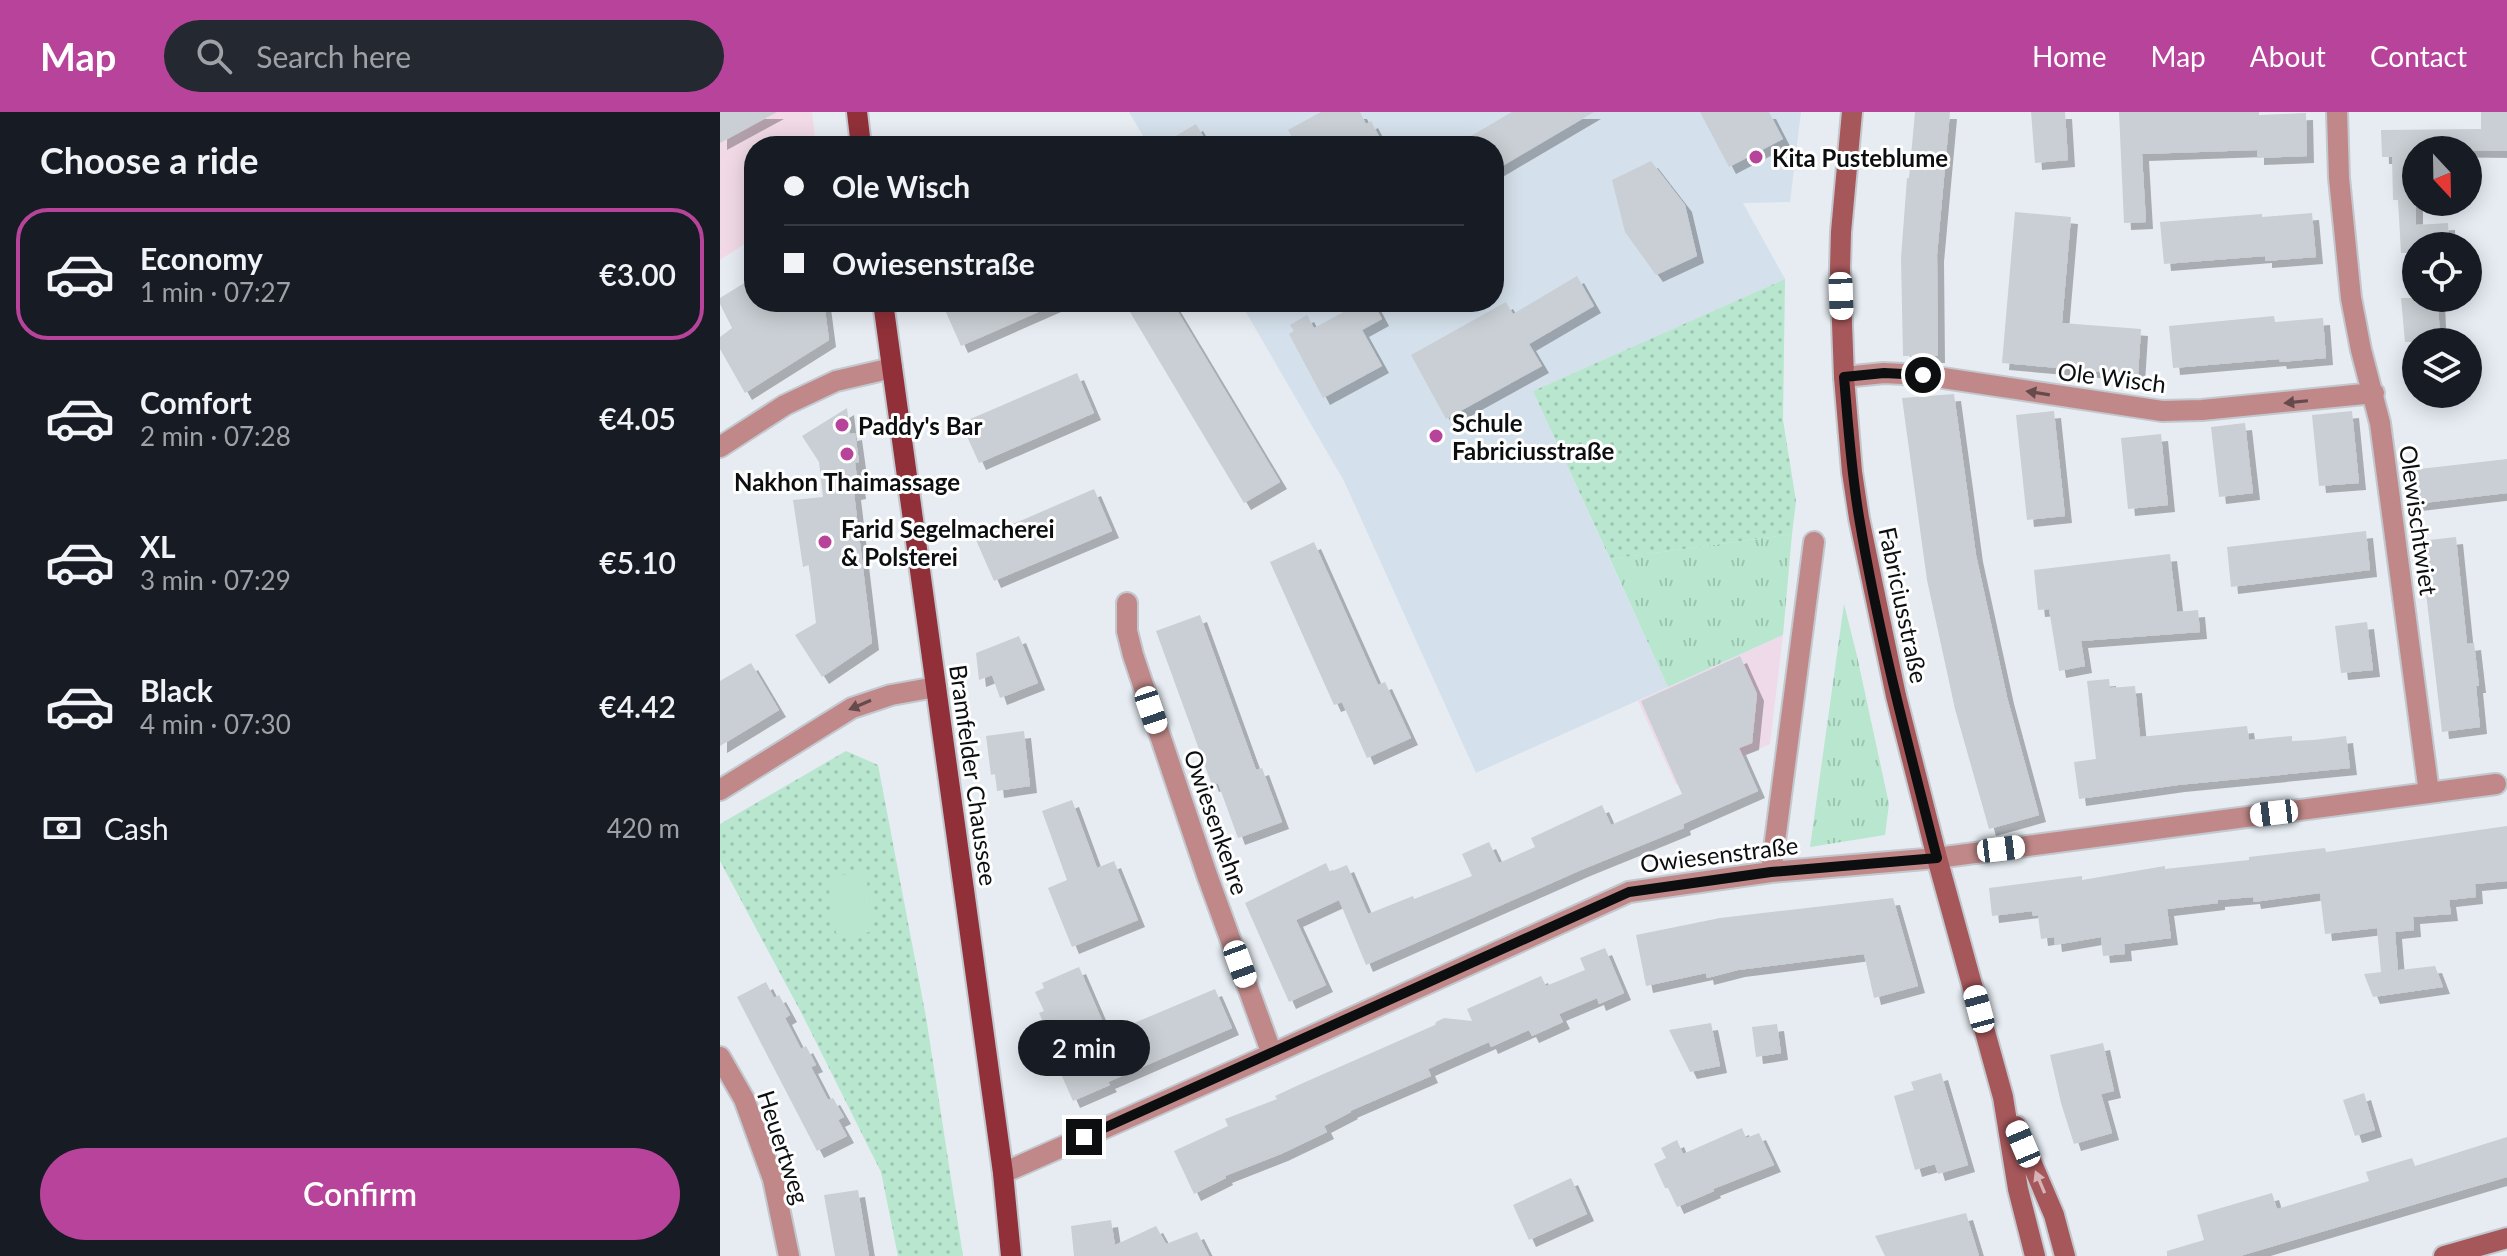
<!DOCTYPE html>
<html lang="en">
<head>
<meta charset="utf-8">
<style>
  :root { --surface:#171b24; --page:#242831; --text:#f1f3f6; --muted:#9ea1a6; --line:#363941; --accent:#b8439a }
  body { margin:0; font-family:Lato,sans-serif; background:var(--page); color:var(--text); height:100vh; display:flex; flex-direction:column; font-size:30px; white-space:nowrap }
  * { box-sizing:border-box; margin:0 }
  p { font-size:26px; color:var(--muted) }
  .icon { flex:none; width:44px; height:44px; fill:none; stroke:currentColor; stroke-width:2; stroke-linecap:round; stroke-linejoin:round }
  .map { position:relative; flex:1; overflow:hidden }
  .side { display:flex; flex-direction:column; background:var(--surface); width:720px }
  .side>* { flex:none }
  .banner { position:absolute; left:24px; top:24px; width:760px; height:176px; border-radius:32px; box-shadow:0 4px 20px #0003; display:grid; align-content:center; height:176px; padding:0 40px; background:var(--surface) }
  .needle { width:52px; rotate:158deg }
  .buttons { position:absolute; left:1682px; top:24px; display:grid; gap:16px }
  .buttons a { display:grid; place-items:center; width:80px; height:80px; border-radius:50%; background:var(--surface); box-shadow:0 4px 20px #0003; font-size:40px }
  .end { position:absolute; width:36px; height:36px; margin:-18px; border:10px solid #0c0e0f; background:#fff; box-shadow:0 0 0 4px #fff }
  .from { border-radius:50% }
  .bubble { position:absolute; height:56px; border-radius:28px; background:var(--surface); box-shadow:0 4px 20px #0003; font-size:26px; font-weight:600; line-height:56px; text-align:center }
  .car { position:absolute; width:24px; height:48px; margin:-24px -12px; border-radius:10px; box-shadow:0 0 6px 2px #0007; background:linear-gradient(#fff 24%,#345 0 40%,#fff 0 76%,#345 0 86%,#fff 0) }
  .banner b { display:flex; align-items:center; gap:28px; height:76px; font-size:30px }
  .banner b+b { border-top:2px solid var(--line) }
  .banner i { width:20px; height:20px; background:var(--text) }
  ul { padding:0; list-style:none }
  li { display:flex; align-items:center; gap:24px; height:132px; margin:0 16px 12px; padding:0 24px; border:4px solid transparent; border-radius:32px }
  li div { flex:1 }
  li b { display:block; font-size:30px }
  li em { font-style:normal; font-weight:600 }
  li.selected { border-color:var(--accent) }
  li>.icon { width:72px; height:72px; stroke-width:1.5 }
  h2 { padding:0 40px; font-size:36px; line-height:96px }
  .pay { display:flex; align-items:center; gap:20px; height:88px; padding:0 40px; font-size:30px }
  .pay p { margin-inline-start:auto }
  .button { display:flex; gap:16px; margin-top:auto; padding:16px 40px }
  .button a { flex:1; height:92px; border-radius:48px; background:var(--accent); color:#fff; font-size:32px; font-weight:600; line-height:92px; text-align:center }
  header { display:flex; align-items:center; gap:48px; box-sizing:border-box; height:112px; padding:0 40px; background:var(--accent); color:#fff }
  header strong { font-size:38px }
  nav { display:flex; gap:44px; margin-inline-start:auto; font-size:28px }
  .search { width:560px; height:72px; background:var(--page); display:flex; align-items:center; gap:20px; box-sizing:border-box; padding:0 28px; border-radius:44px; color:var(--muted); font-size:30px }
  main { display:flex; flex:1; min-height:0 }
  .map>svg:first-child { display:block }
</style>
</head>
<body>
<header>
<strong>Map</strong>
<div class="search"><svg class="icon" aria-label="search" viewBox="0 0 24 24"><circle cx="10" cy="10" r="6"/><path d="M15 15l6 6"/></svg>Search here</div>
<nav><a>Home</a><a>Map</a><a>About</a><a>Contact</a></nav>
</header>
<main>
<section class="side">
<h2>Choose a ride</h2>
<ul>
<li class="selected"><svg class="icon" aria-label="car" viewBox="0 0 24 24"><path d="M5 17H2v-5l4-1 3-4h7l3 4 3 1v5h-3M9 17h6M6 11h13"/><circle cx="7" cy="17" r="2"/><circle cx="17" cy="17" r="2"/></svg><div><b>Economy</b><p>1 min · 07:27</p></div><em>€3.00</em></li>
<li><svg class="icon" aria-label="car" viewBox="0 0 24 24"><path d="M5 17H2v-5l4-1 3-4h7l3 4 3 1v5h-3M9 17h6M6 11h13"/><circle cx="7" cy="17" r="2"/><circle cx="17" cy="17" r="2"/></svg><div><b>Comfort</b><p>2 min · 07:28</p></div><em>€4.05</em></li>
<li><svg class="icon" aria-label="car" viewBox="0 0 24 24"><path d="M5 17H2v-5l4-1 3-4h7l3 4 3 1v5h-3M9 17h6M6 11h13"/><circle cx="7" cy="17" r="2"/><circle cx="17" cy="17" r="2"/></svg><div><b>XL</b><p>3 min · 07:29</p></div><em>€5.10</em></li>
<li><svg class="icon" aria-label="car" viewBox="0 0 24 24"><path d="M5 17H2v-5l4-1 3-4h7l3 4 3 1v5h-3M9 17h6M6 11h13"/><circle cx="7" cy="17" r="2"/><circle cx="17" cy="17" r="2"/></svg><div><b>Black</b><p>4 min · 07:30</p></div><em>€4.42</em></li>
</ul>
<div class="pay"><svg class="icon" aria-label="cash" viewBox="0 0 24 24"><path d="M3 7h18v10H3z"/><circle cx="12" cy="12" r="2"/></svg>Cash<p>420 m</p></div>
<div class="button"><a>Confirm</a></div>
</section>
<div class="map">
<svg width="1787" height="1144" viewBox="0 0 1787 1144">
  <defs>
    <pattern id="grass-tufts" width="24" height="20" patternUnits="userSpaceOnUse" patternTransform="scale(2)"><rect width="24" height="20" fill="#b8e6cf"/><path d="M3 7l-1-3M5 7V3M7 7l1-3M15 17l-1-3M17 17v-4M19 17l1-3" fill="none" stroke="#9dc4b1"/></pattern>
    <pattern id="park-dots" width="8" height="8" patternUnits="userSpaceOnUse" patternTransform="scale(2)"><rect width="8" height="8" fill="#b8e6cf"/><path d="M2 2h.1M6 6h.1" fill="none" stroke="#9dc4b1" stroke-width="1.8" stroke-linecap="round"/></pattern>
    <filter id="shadow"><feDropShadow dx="7" dy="7" stdDeviation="0" flood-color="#0004"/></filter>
  </defs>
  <rect width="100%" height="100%" fill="#e6ecf2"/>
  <path fill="#f1dae6" d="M0,0h92l4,34h-62v92l-34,22z"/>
  <path fill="#efdae9" d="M1063,523l-13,109 -94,41 -38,-84z"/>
  <path fill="#d4e0eb" d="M409,0h672l-11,90 -47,1 42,76 -252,112 135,296 -192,86 -132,-292 -104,-179h254v-156h-345z"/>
  <path fill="url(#grass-tufts)" d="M1072,422l-9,101 -115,52 -58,-128z
    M1124,492l13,52 32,148 -4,31 -75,12z"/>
  <path fill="url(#park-dots)" d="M1065,167l-2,141 13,81 -4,33 -182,25 -77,-168z
    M126,639l32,14 48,252 37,239h-65l-17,-84 -78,-156 -83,-155v-37z"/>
  <path fill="#b8e6cf" d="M145,759l10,60 -38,7 -10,-60z"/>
  <path fill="#c9cfd4" filter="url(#shadow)" d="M0,0h57l-57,31z
    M601,0h39l6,12 5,-3 13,25h-87l-9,-16z
    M792,0h82l-100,59v-25h-40z
    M980,0h69l14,27 -54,28z
    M1195,0h35l-13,143 1,101h-35l-2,-98 6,-80h2z
    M1311,0h34l3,48 -33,3z
    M1399,0h140v3l47,-2 1,43 -50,2v-8l-115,4 4,68 -22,1z
    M1761,0h26v39l-91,-1v75l32,-2 1,23h-33v7h-15l-3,-53h-5l-1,-43h-10l-1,-27 100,-1z
    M476,12l13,22h-50z
    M931,49l34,44 12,51 -41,19 -31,-43 -13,-52z
    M1295,100l56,5 -9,106 79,6 -3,46 -136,-12z
    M1592,101l4,44 -51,4v-5l-101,8 -4,-42 102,-8v3z
    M857,164l17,30 -65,38 13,22 -96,53 -35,-64 95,-53 7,12z
    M34,165v25h70l5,38 -84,53 -25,-44v-12l12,-9 -12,-24v-6z
    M1681,186h37l2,44h-35z
    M243,190h98l-100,44 -16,-36z
    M404,190h48l108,180 -36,21z
    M642,190h11l9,17 -20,11 20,36 -59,32 -34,-64 5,-3 -4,-6 17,-10 7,13z
    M1554,204l1,6 48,-4 3,40 -46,4 -1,-3 -106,9 -4,-42z
    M357,261l17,40 -115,50 -18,-40z
    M1234,282l22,161 31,142 32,118 -50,14 -34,-120 -28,-129 -25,-182z
    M127,296l3,26 5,-1 4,29 -4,1 4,29 -5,1 18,150 -50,34 -27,-42 21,-12 -7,-58 -6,2 -10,-67 30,-3 -4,-35 -17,-26z
    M1334,299l11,105 -38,4 -11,-105z
    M1632,299l7,72 -40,3 -7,-71z
    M1525,311l8,70 -34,4 -8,-70z
    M1441,322l7,71 -40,4 -7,-71z
    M1787,347v34l-92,11 -4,-34z
    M374,377l18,42 -118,50 -18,-41z
    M1646,419l4,39 -139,17 -4,-40z
    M1736,425l11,107 7,-1 5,43h-3l4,41 -38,5 -22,-191z
    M594,430l64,143 7,-3 26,56 -44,20 -25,-56 -8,3 -64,-143z
    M1450,442l7,58 21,-2 2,22 -119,9 4,25 -26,5 -10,-62 -11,1 -4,-40z
    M480,503l56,155 6,-2 20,54 -44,16 -20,-55 -6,2 -56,-154z
    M1647,510l6,48 -32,3 -6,-47z
    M299,524l19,47 -38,15 -8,-23 -13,5 -3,-27z
    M1020,544l17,38 -5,49 -13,5 19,43 -75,33 1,4 -103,42 -215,95 -27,-65 -43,20 30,65 -37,17 -44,-99 81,-40 4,9 17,-7 21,49 45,-18 1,3 58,-23 -10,-22 27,-12 10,21 36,-16 -4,-9 71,-33 9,20 71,-31 -41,-93z
    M31,551l28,47 -59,36v-65z
    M1389,567l1,9 25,-2 5,51 107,-11 2,14 43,-4v5l22,-1 32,-4 4,32 -172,17 -99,14 -5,-37 22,-3 -9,-78z
    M304,619l6,55 -33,5 -2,-17 -4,1 -5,-39z
    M352,688l25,68 17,-7 24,59 -66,27 -24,-59 19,-8 -25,-69z
    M1787,714v55l-32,3 1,13 -27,3 2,14 -38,3 1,13 -19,2 3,38 -17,2 -4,-44 -52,6 -5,-41 -66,9 -1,-5 -35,3v3l-51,6 4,29 -47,6 1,10 -22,2 -2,-19 -46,8 -1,-8 -13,2 -3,-24 -5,1 -1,-5 -40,5 -3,-28 93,-12v4l83,-14v3l84,-9v-3l76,-9 1,4z
    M1173,786l25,88 -44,12 -10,-44 -126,16 -31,8 -1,-5 -60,13 -10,-51 84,-17z
    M885,836l19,45 -25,11 -2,-6 -38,16 4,8 -31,14 -3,-6 -38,17 -2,-5 -61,27 3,7 -81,35 1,1 -27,14 3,6 -46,22 -56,22 1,2 -32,16 -20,-43 54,-25 -3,-7 52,-20 -2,-3 28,-13 132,-58 1,-3 8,-4 28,3 -5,-12 74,-33 5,10 39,-16 -5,-12z
    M1715,854l8,21 -70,10 -9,-23z
    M359,855l29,67 107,-45 17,39 -124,54 2,3 -37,16 -16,-36 4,-2 -22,-50 5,-2 -9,-19 9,-4 -2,-5z
    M46,870l8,16 5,-3 11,20 -5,3 16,31 5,-3 10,19 -5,2 17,33 5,-2 11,19 -6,3 9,16 -30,15 -80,-154z
    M991,911l9,43 -30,6 -21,-42z
    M1057,912l4,29 -25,4 -4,-30z
    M1383,931l11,48 -13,3 11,39 -38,11 -13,-41 -11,-48z
    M1221,961l27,92 -30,9 -3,-10 -20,6 -21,-74 20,-6 -3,-8z
    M1644,981l11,37 -20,6 -12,-36z
    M1022,1016l4,10 13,-5 15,32 -61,24 1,2 -37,16 -9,-19h-3l-11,-24 12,-6 -5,-10 16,-8 6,14z
    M1787,1025v40l-267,79h-73v-5l37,-11 -7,-25 75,-22 5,16 92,-28 -3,-9 46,-14 3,8z
    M851,1066l16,36 -58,26 -16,-35z
    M138,1078l11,66h-34l-11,-61z
    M1246,1101l13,43h-94l-10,-20z
    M391,1108l4,25 41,-19 10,18 31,-12 12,24h-135l-3,-30z"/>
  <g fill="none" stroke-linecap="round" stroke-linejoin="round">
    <defs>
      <path id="street" d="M1617,0l2,66 12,120 10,52 19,73 49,370
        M1124,265l40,-4 39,2 239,36 40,-1 172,-17
        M0,335l65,-42 51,-24 56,-13
        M407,491v28l6,24 74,220 65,179
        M0,678l132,-82 39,-13 45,-8
        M1051,760l43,-330
        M0,945l24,42 29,80 16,77
        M283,1061l269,-119 357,-162 142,-20 166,-14 559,-74"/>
      <path id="secondary" d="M1132,0l-11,120 -1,37 4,108 8,95 7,46 37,178 41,162 66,239 15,92 17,67
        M1296,1014l38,89 11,41
        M1724,1144l63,-18"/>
      <path id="primary" d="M137,0l4,34
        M163,190l120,871 8,83"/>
    </defs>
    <use href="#street" stroke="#c3c8ce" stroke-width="24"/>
    <use href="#secondary" stroke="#c3c8ce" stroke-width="24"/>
    <use href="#primary" stroke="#c3c8ce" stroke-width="24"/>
    <use href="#street" stroke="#c08888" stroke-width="20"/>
    <use href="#secondary" stroke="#a6575a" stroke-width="20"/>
    <use href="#primary" stroke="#913039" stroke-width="20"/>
  </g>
  <defs><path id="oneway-solid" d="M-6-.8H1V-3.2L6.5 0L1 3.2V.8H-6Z" transform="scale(2)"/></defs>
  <g fill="#664b4c">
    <use href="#oneway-solid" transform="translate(1318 281) rotate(-171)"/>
    <use href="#oneway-solid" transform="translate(1576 290) rotate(174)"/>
    <use href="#oneway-solid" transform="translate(140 593) rotate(157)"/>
  </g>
  <use fill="#d7b3b5" href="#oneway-solid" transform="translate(1320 1070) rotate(-113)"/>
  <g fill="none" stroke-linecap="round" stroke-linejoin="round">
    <path stroke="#0c0e0f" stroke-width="10" d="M364,1025l545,-245 142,-20 166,-14c-29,-113 -59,-226 -78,-341 -8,-47 -11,-94 -15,-140l40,-4 39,2"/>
  </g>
  <g fill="#b8439a" stroke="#fff" stroke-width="3">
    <circle cx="1036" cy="45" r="8"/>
    <circle cx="122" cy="313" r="8"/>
    <circle cx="716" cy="324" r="8"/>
    <circle cx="127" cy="342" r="8"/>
    <circle cx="105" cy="430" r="8"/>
  </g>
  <g text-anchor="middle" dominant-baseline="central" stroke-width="6" stroke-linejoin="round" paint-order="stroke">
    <g font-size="24" font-weight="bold" fill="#0c0e0f" stroke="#fff" text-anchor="start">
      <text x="1052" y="45">Kita Pusteblume</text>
      <text x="732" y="310">Schule<tspan x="732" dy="28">Fabriciusstraße</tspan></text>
      <text x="138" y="313">Paddy's Bar</text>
      <text x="127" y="369" text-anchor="middle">Nakhon Thaimassage</text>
      <text x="121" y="416">Farid Segelmacherei<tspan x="121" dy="28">&amp; Polsterei</tspan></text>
    </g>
    <g font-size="24" fill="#0c0e0f" stroke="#fff">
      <text transform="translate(1392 265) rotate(7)">Ole Wisch</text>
      <text transform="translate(1699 408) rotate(82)">Olewischtwiet</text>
      <text transform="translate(1184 493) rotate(78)">Fabriciusstraße</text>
      <text transform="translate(254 663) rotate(82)">Bramfelder Chaussee</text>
      <text transform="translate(497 710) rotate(71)">Owiesenkehre</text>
      <text transform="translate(999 742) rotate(-7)">Owiesenstraße</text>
      <text transform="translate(64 1035) rotate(72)">Heuertweg</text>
    </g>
  </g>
</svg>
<div class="buttons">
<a><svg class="needle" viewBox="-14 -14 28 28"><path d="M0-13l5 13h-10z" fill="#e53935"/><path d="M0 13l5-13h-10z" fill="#9ea1a6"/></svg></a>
<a><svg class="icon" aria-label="locate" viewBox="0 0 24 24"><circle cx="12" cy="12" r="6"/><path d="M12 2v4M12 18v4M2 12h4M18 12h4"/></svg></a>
<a><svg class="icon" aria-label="layers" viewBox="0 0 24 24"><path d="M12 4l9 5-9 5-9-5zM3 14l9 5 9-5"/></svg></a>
</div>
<i class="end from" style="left:1203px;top:263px"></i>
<i class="end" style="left:364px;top:1025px"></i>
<div class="bubble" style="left:298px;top:908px;width:132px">2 min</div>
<i class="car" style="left:1121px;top:184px;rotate:178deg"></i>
<i class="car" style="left:431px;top:598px;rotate:161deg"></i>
<i class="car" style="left:1554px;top:701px;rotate:263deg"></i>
<i class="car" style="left:1281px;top:737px;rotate:83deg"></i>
<i class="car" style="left:520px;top:852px;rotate:160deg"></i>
<i class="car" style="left:1259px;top:897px;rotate:345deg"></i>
<i class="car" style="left:1303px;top:1032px;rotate:337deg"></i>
<div class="banner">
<b><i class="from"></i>Ole Wisch</b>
<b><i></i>Owiesenstraße</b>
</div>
</div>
</main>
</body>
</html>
